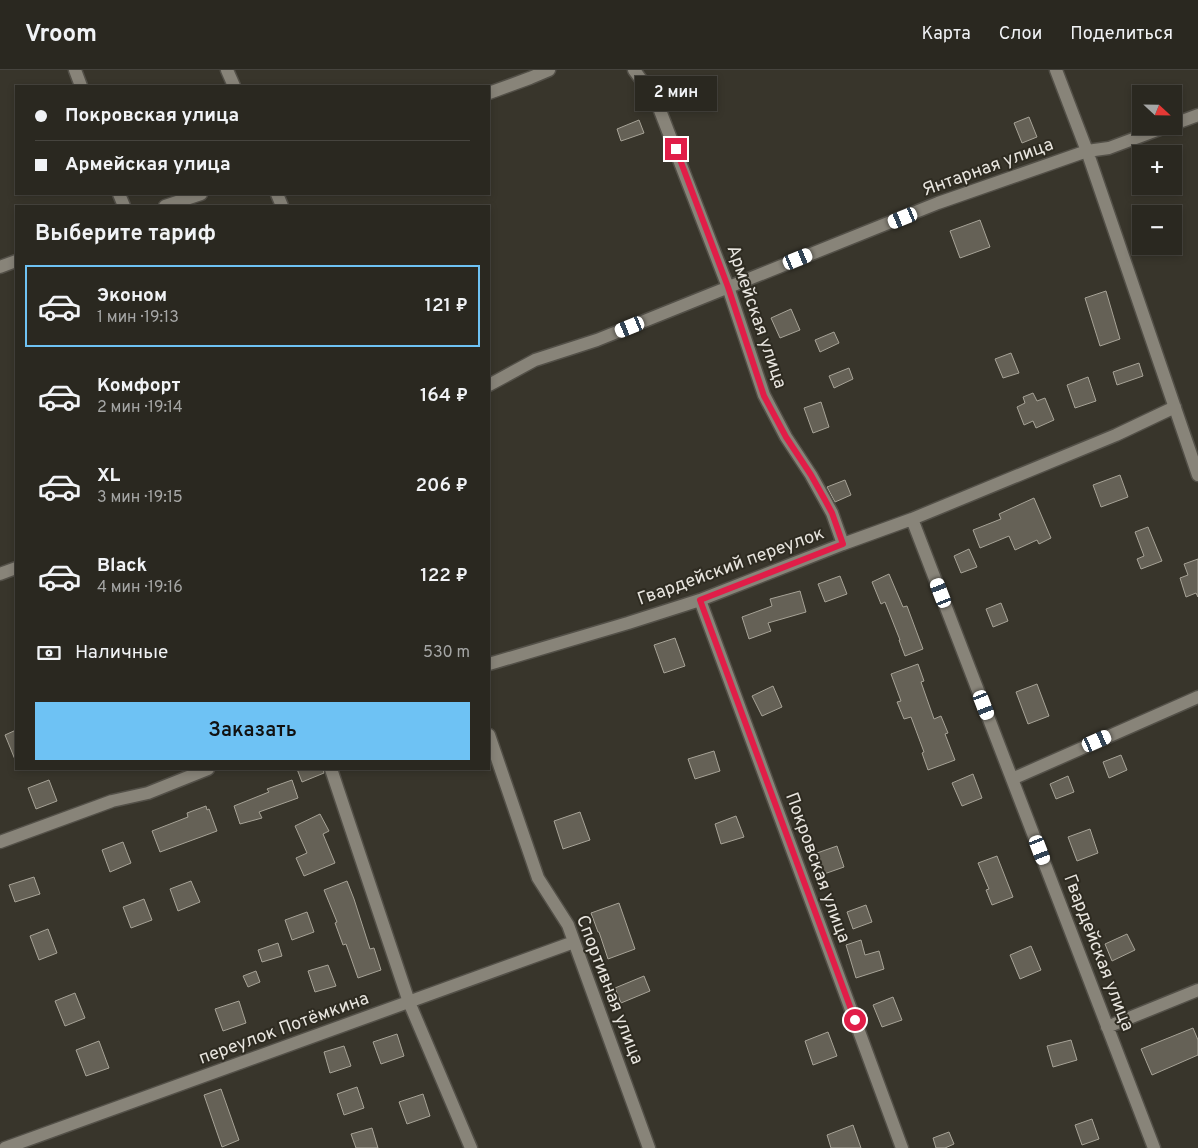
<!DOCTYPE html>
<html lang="ru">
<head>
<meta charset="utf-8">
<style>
  :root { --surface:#2a2820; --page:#36342d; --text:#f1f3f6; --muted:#a5a6a5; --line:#46443e; --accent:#6ec2f4 }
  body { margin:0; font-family:Overpass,sans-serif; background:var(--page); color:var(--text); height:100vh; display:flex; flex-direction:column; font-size:19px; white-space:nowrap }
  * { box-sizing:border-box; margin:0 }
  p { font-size:16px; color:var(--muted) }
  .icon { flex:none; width:28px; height:28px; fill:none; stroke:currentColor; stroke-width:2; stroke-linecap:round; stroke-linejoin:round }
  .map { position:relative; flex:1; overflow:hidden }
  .drawer { position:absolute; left:15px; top:135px; width:475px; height:565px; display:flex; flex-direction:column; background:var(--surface); border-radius:0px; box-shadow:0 2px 8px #0003,0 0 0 1px var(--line) }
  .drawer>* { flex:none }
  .guide { position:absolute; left:15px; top:15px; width:475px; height:110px; border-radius:0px; box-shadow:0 2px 8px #0003,0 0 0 1px var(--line); display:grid; align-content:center; height:110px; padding:0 20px; background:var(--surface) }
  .needle { width:32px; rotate:112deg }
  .buttons { position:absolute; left:1132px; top:15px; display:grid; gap:10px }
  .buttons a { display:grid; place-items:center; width:50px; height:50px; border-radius:0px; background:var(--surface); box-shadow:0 2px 8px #0003,0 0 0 1px var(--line); font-size:25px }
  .end { position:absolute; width:22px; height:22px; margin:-11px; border:6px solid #e11d48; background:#fff; box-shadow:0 0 0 2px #fff }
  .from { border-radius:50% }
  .bubble { position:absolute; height:35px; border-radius:0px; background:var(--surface); box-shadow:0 2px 8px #0003,0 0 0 1px var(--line); font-size:16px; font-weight:600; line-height:35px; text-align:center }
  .car { position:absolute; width:15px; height:30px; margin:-15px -8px; border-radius:6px; box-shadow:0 0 4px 1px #0007; background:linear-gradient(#fff 24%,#345 0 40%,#fff 0 76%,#345 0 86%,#fff 0) }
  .guide b { display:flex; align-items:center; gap:18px; height:48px; font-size:19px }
  .guide b+b { border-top:1px solid var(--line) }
  .guide i { width:12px; height:12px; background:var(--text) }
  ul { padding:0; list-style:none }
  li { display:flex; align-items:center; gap:15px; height:82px; margin:0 10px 8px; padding:0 10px; border:2px solid transparent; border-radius:0px }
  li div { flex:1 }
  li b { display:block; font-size:19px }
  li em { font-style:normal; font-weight:600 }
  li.active { border-color:var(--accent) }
  li>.icon { width:45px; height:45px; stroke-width:1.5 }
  h2 { padding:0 20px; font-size:22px; line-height:60px }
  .pay { display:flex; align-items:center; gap:12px; height:55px; padding:0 20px; font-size:19px }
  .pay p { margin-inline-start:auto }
  .primary-button { display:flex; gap:10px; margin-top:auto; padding:10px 20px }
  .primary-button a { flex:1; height:58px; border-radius:0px; background:var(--accent); color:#111; font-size:20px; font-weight:600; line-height:58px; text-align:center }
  header { display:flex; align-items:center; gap:30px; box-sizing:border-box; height:70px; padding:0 25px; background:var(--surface); border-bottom:1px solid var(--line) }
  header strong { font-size:24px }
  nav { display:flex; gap:28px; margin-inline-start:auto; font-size:18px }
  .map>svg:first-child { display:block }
</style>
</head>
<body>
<header>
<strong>Vroom</strong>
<nav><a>Карта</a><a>Слои</a><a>Поделиться</a></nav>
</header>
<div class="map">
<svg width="1198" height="1078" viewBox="0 0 1198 1078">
  <rect width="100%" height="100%" fill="#38352b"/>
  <path fill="#656156" stroke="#a7a397" d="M1029,47l8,20 -15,6 -8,-20z
    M639,50l5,13 -23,8 -4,-12z
    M980,150l10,27 -30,11 -10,-27z
    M1106,221l14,48 -20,7 -15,-48z
    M791,239l9,21 -20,8 -9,-20z
    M834,262l5,11 -19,9 -5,-12z
    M1011,283l8,20 -16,5 -8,-19z
    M1139,293l4,13 -26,9 -4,-13z
    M849,298l4,11 -19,9 -5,-12z
    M1088,307l8,24 -21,7 -8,-23z
    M1033,323l4,8 8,-3 9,22 -18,8 -3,-7 -9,4 -7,-18 8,-4 -2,-6z
    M821,332l8,25 -16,6 -9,-25z
    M1120,405l8,22 -27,10 -8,-22z
    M845,410l6,15 -16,7 -8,-15z
    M1034,428l17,40 -12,6 -2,-4 -22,10 -6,-14 -29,12 -7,-18 28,-11 -2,-5z
    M1148,457l14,34 -21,8 -4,-10 7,-3 -9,-24z
    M969,479l8,18 -16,6 -7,-17z
    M1198,489v38l-2,-4 -10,4 -6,-19 8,-3 -4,-11z
    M889,504l14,33 4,-1 16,43 -18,7 -6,-16h1l-15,-38 -4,2 -9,-22z
    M840,506l7,18 -22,8 -7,-18z
    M800,521l6,21 -38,11 3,8 -22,8 -7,-22 30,-11 -2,-7z
    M1001,533l7,18 -15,6 -7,-18z
    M675,568l10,28 -21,7 -10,-28z
    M918,594l6,17 -3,1 13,37 7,-3 7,17 -3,1 10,26 -27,10 -6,-17 2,-1 -13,-35 -7,2 -7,-17 4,-1 -10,-27z
    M1037,614l12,32 -21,8 -12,-32z
    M773,616l9,21 -20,9 -10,-20z
    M16,660v32l-11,-27z
    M714,681l6,20 -25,8 -7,-20z
    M1121,685l6,15 -18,8 -6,-16z
    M297,699h26l1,4 -22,9z
    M973,704l9,24 -20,8 -10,-23z
    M1068,706l6,16 -18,7 -6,-15z
    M49,710l8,21 -21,8 -8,-21z
    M292,710l6,18 -39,14 3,6 -22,6 -6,-18 35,-14 -2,-3z
    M206,736l1,4 2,-1 8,22 -57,21 -8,-21 36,-14 -1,-4z
    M580,742l10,28 -27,9 -9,-28z
    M320,744l9,17 -6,3 12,29 -31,13 -8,-18 11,-5 -12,-27z
    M736,746l8,21 -23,7 -6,-20z
    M1090,759l8,24 -21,8 -9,-24z
    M123,772l8,21 -21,9 -8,-22z
    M837,776l7,21 -20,7 -7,-21z
    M997,786l16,41 -21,8 -6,-15 3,-1 -11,-26z
    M34,807l6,17 -25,8 -6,-17z
    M191,811l9,21 -22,9 -8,-22z
    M347,811l7,18 16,50 4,-1 7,22 -23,8 -12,-34 -3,1 -8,-22 2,-1 -13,-32z
    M144,829l8,21 -21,8 -8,-21z
    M619,833l16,46 -27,10 -9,-27h-1l-7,-19z
    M866,835l6,17 -19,7 -6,-17z
    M307,842l7,20 -22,8 -7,-20z
    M48,859l9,24 -18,7 -9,-24z
    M1127,864l8,16 -23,11 -7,-17z
    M861,870l4,15 14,-4 5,18 -28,9 -10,-33z
    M278,873l4,13 -20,6 -4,-12z
    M1031,876l10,24 -21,9 -10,-24z
    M328,895l8,21 -21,6 -7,-21z
    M256,901l4,11 -12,5 -5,-11z
    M644,906l6,15 -29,12 -6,-15z
    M75,923l10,25 -20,8 -10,-25z
    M893,927l9,23 -20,7 -9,-22z
    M239,931l7,22 -23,8 -8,-22z
    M1193,958l5,12v15l-46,20 -11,-26z
    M828,962l9,24 -24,9 -8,-24z
    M397,964l7,22 -23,8 -8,-22z
    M1071,970l6,20 -24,7 -6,-21z
    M99,971l10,27 -23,8 -10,-26z
    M344,976l7,20 -21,7 -6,-21z
    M357,1017l7,21 -20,7 -7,-21z
    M221,1019l18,51 -17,7 -18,-52z
    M423,1024l7,22 -23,8 -8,-22z
    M1092,1049l7,20 -17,6 -7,-20z
    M853,1055l8,23h-30l-4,-13z
    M372,1058l6,20h-22l-5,-14z
    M949,1062l5,12 -9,4h-9l-3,-10z"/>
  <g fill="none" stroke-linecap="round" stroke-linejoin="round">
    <defs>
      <path id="minor" d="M75,0l6,16
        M227,0l7,16
        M634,0l22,30 72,187 36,108 22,42 25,38 21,38 11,31
        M1056,0l31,81 111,324
        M489,23l41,-15 19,-8
        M1174,54l24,-9
        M119,124l5,12
        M277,124l5,12
        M165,136l36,-12
        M0,197l16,-6
        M489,315l46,-25 62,-20 341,-137 149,-52 22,-3 59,-22
        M912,449l242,629
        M0,504l16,-6
        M700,530l202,548
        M489,594l139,-41 72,-23 143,-56 69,-25 204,-84 59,-28
        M489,665l49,143 30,47 81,223
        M331,699l78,233 62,146
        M1012,709l186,-82
        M0,772l112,-41 36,-8 60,-24
        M1107,957l91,-37
        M5,1078l569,-206"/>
    </defs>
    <use href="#minor" stroke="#535048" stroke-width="15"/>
    <use href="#minor" stroke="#888479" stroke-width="12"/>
  </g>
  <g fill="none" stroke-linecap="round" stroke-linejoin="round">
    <path stroke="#e11d48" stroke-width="6" d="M676,79l52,138 36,109 22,41 25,38 14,25 7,13 11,31 -143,56 155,420"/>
  </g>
  <g text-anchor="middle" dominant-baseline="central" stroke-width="4" stroke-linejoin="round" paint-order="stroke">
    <g font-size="18" fill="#e8e5df" stroke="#2e2b21">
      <text transform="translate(988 98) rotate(-20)">Янтарная улица</text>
      <text transform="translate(756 247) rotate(71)">Армейская улица</text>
      <text transform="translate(731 497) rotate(-20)">Гвардейский переулок</text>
      <text transform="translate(817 798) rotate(70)">Покровская улица</text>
      <text transform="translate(1098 883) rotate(69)">Гвардейская улица</text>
      <text transform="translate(609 920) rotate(69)">Спортивная улица</text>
      <text transform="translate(284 959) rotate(-20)">переулок Потёмкина</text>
    </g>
  </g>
</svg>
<div class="buttons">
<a><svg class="needle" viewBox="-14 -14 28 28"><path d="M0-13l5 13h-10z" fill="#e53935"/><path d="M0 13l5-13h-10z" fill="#a5a6a5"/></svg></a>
<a>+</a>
<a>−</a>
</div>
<i class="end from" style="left:855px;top:950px"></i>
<i class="end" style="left:676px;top:79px"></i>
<div class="bubble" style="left:635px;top:6px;width:82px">2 мин</div>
<i class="car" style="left:903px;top:148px;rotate:248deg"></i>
<i class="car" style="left:798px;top:189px;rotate:68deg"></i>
<i class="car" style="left:630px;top:257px;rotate:248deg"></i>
<i class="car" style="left:941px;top:523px;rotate:339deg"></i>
<i class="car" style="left:984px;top:635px;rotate:159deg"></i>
<i class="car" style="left:1097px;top:671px;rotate:66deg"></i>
<i class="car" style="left:1040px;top:780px;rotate:159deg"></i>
<div class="guide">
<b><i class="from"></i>Покровская улица</b>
<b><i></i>Армейская улица</b>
</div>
<section class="drawer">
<h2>Выберите тариф</h2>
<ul>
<li class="active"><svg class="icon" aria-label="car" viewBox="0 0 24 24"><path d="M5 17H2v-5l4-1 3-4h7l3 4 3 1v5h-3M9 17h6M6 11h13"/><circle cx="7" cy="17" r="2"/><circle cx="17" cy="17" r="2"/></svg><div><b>Эконом</b><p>1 мин · 19:13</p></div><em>121 ₽</em></li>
<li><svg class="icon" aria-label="car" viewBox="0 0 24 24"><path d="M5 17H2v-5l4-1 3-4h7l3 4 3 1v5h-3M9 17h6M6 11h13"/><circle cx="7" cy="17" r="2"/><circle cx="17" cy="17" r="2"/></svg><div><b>Комфорт</b><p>2 мин · 19:14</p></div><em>164 ₽</em></li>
<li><svg class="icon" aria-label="car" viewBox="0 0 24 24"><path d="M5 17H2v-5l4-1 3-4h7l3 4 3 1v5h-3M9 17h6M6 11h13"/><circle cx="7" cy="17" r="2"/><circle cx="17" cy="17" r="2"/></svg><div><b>XL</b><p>3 мин · 19:15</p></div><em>206 ₽</em></li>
<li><svg class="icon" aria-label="car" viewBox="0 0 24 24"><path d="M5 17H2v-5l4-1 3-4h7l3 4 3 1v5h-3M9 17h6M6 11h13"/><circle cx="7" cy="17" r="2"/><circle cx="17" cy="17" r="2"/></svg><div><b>Black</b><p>4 мин · 19:16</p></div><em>122 ₽</em></li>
</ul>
<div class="pay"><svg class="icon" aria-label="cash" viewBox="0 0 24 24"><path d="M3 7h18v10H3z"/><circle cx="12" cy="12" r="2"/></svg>Наличные<p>530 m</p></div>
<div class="primary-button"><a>Заказать</a></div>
</section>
</div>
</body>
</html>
